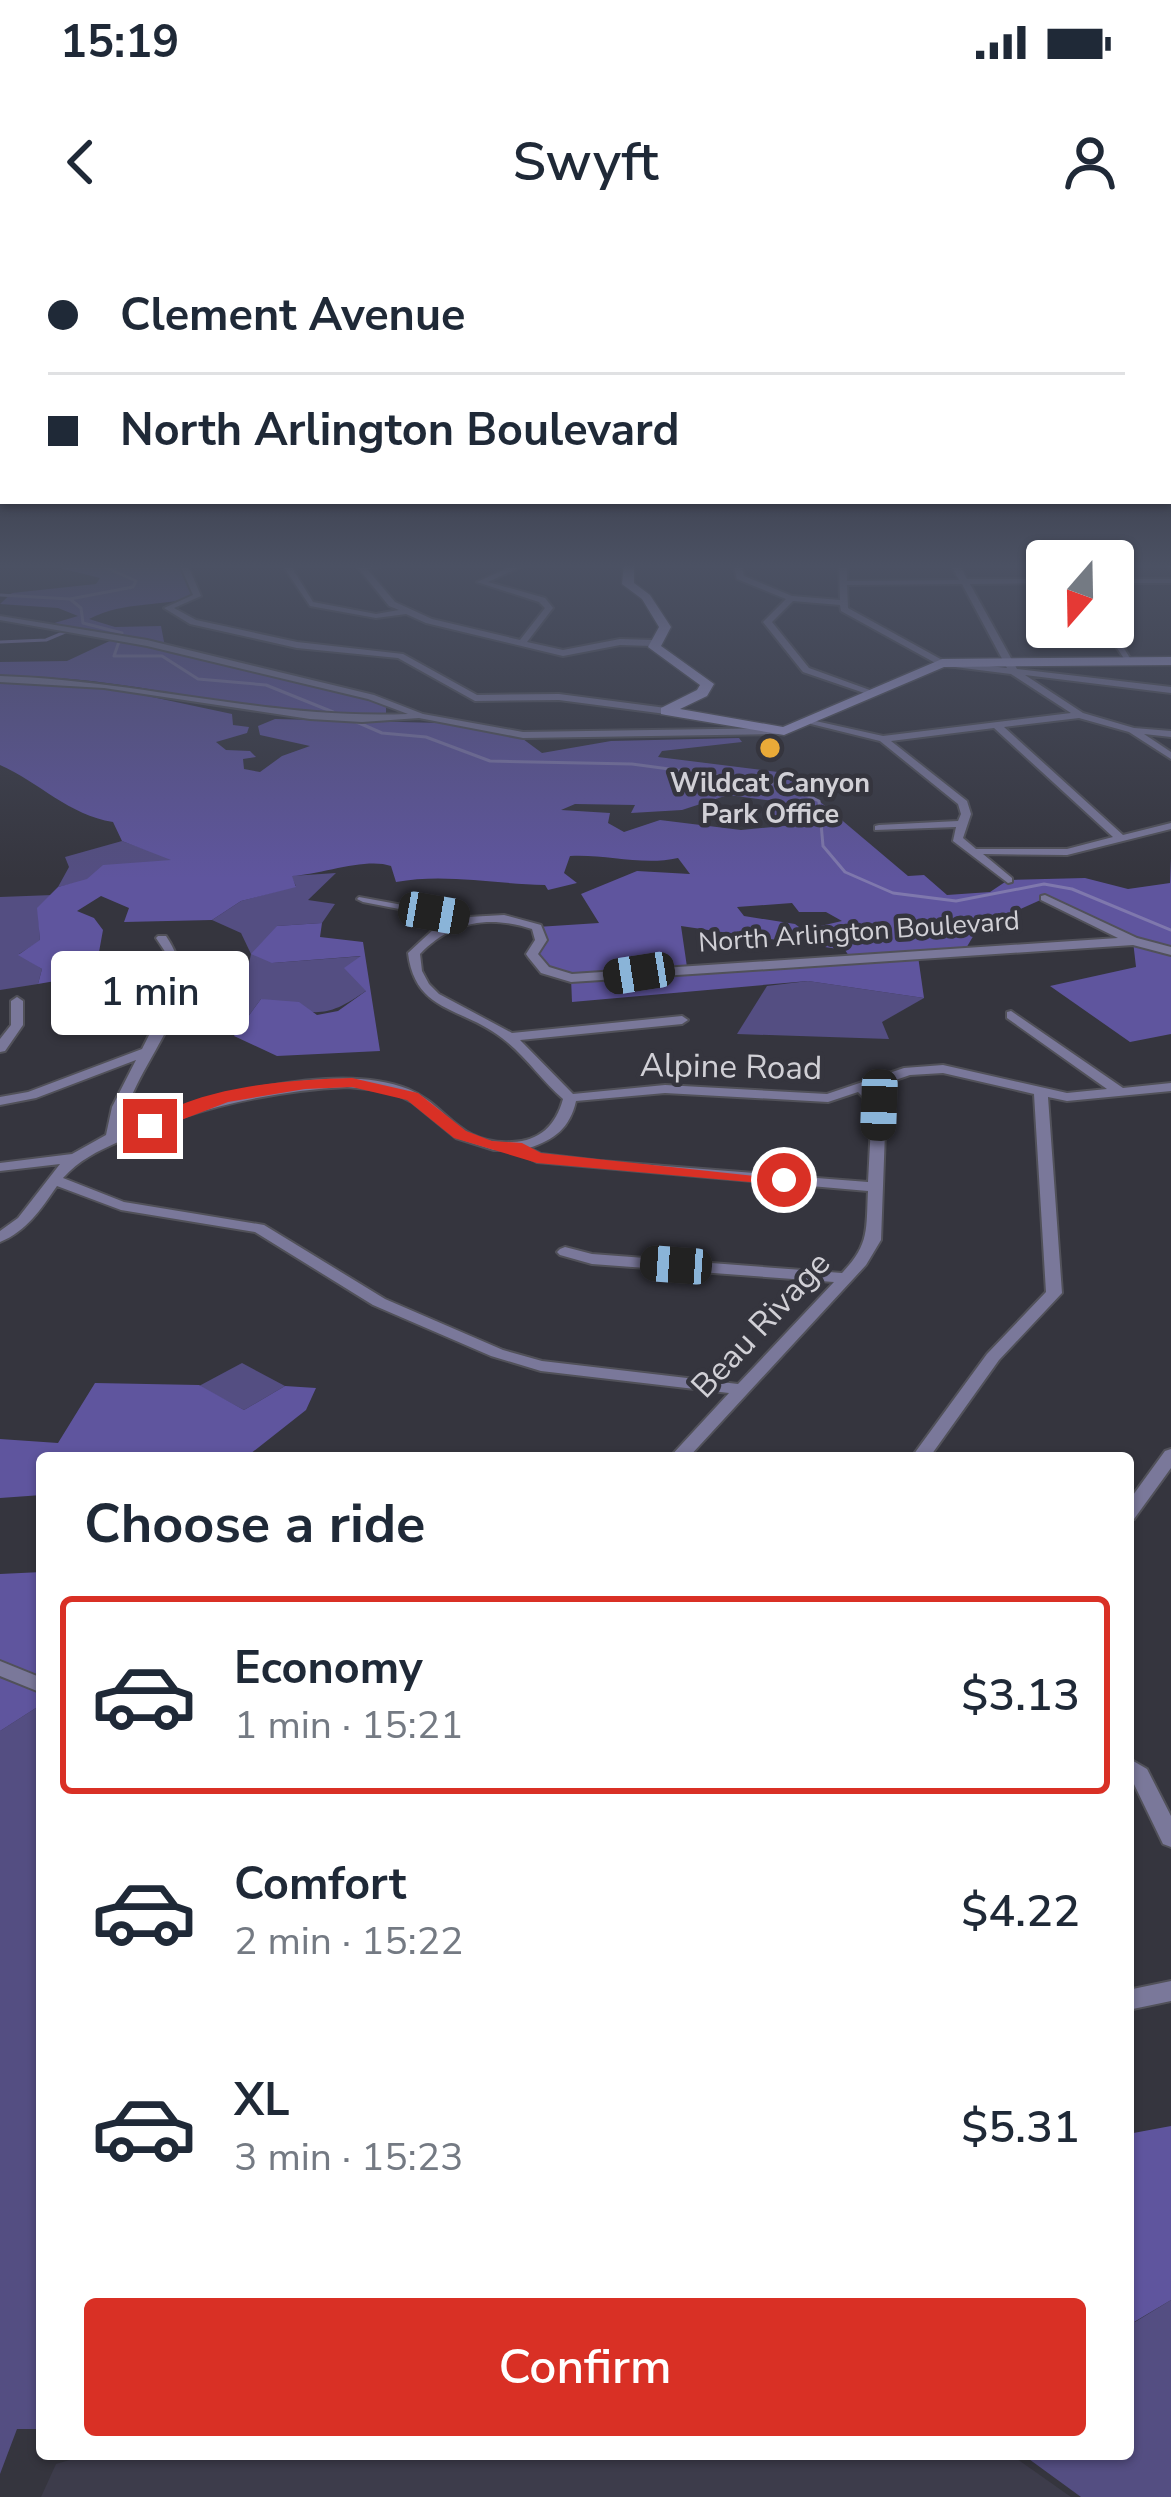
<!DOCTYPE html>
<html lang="en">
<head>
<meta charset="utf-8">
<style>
  :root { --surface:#fff; --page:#f2f2f3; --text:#1f2937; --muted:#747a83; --line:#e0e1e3; --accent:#d93025 }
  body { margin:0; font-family:"Nunito Sans",sans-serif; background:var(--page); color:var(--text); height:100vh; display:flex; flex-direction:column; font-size:45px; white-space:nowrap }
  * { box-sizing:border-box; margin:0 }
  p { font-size:39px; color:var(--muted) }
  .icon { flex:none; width:66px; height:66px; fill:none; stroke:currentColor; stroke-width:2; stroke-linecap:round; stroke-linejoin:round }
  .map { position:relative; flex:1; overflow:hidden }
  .side { position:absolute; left:36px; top:1212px; width:1098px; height:1008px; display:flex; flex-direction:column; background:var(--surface); border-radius:12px; box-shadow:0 3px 9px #0004 }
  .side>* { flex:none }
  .guide { position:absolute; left:0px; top:0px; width:1173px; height:264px; box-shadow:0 3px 9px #0004; display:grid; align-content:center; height:264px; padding:0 48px; background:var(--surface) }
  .needle { width:78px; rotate:200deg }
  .buttons { position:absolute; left:1026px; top:300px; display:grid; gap:24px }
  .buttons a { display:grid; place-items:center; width:108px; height:108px; border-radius:12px; background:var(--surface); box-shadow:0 3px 9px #0004; font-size:60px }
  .end { position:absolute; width:54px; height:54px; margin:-27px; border:15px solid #d93025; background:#fff; box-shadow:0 0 0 6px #fff }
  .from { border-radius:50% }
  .bubble { position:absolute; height:84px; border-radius:12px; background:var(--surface); box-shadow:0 3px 9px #0004; font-size:39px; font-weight:600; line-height:84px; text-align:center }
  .car { position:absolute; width:36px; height:72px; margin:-36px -18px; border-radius:15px; box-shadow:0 0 9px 3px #0007; background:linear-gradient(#222 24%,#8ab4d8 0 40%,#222 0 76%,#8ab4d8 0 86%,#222 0) }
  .guide b { display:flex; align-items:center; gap:42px; height:114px; font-size:45px }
  .guide b+b { border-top:3px solid var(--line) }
  .guide i { width:30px; height:30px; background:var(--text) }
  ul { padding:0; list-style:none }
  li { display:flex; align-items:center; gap:36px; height:198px; margin:0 24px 18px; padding:0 24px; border:6px solid transparent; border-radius:12px }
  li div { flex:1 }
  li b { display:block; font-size:45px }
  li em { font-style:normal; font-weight:600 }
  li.current { border-color:var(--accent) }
  li>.icon { width:108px; height:108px; stroke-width:1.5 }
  h2 { padding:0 48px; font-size:54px; line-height:144px }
  .button { display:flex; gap:24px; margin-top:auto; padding:24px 48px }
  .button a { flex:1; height:138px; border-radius:12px; background:var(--accent); color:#fff; font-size:48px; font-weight:600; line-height:138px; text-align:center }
  .status { display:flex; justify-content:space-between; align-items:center; height:84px; padding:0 60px; background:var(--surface); direction:ltr }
  .status svg { height:33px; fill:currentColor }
  header { display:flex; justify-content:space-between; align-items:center; height:156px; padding:0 48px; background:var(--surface); font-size:54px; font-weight:600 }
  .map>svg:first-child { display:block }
</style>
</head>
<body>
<div class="status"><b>15:19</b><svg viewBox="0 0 49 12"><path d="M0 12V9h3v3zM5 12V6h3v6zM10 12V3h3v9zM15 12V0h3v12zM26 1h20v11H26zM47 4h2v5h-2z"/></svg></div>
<header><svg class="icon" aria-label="back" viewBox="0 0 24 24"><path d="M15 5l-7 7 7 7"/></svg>Swyft<svg class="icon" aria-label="person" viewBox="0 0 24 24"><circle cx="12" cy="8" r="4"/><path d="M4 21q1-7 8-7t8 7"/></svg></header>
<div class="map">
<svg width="1171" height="2257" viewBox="0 0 1171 2257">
  <rect width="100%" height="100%" fill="#35353e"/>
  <path fill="#3d3c4b" d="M90,2214h920l61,43h-1030l15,-33z"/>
  <path fill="#544e82" d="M122,601l53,19 -117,27 11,-20 -4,-10z
    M336,633l-28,27 27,4 -13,19 -45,3 -5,37 92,-7 3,34c-44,32 -56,24 -106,9l-27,37 17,-82 -10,-21 -29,-13 29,-19 55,-15 -5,-10z
    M53,655l-15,14 2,32 -21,13 23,15 -4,15 -38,6v-93z
    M808,741l116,17 -42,24 7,17 -152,-5 30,-48z
    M242,1123l43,23 -41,24 -45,-24z
    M42,1464v725h-25l-17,45v-743z
    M1171,2060v197h-90l-59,-43h106v-136l7,4z"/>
  <path fill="#5f559e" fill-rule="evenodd" d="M39,323l147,2 -3,8 14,23c-39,12 -70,4 -108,23l26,8 46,-1 4,21 221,53v13c-132,8 -255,-41 -386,-36v-15l67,-1 49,-23 -65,-14 27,-8 -20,-8 -58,-4 12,-11 84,-9 4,-6z
    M0,443l91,1 141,30 1,11 16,2 -2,6 -31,9 10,8 24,1 6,6 -13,2 1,10 16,3 22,-16 28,-10 -50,-11 -2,-9 17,-7 166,4 82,16 19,14 69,-12 128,-3 3,4 -80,9 -4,6 128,16 122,103 16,-1 23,20 43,-3 18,-12 77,-2 43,11 42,-6 1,-25v176l-41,8 -80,-56 86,-19 -3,-26 -88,-43 -67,30 -13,22 -47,6 6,42 -116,-17 -236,21 -1,-24 -26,-8 -13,-16 9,-14 -4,-13 62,-4 -18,-29 56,-23 53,3 -12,-16c-36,8 -71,-4 -108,-2l-6,17 13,10 -29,7 -3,-5c-52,-1 -100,-12 -149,-3l-5,-16c-24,-9 -69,8 -99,10l4,11 -55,14 -29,19 -88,2 5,-14 -28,-12 -24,15 17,7 9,12 -8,44 -57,10 4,-15 -24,-14 22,-15 -3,-32 21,-21 29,-8 16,-14 68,-5 -49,-19 -9,-19c-44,-7 -73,-39 -113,-57zM728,555l46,6v14l17,3 4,7 -54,5 -81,-10 -36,12 -16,-9 2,-10 -49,-3 14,-6 60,1 -4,8 51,-3zM792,663l7,9h27l16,9 -39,9 -8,-6 -51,-8 -7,-9zM681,686l164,24 4,6 -162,11z
    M322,683l-2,14 43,5 17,109 -103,5 -43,-20 27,-37 38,3 18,13 21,-4 28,-20 -22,-23 17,-12 -89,7 -21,-9 26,-28z
    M95,1143l104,2 45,25 41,-24 31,2 -10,22 -61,48h-203v37l-42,3v-59l58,4z
    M42,1332v132l-42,27v-157z
    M1171,1886v174l-37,22 -6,-4v-184z"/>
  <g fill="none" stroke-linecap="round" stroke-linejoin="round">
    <path stroke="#7f78ad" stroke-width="3" d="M96,323l40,18 -3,6 -63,12 11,9 2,15 39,10 -8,23h48l36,23 68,6 67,27
      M0,355l70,4
      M0,402l46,-2 19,-8
      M352,480l30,13 44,4 64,24 142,3 149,20 38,17 4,45 22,26 48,21 63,8 88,-17 28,5 99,41"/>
    <defs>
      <path id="street" d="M179,323h8l14,33 -27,12 22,12 101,22 106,12 74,41 82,-1 107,14 5,3 -5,3 -107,-14 -84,1 -77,-43 -101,-10 -107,-24 -26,-16 29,-13z
        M281,323h8l24,39 63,12 23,-4 -10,-4 -35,-43 10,2 34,-2 -31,6 28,33 37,17 88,21 25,-32 -6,-6 -62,-20 42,-19h10l-41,19 57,16 8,10 -26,34 36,8 57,-11 33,1 4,3 -4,3 -33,-1 -57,11 -137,-33 -20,-9 -30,4 -66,-12z
        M733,323h8l3,13 48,20 48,4 -1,-37h8v18l112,-1 -9,-17h8l9,16h80v4l-77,1 47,85 154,18v6l-146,-18 58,38 51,15 37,3v6l-27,-3 27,18v7l-42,-27 -50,-14 -75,9 119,108 48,-12v6l-104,26 -84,-1 29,24v4l-4,1 -55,-42 3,-14 -81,3v-4l4,-1 79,-4 3,-7 -3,-10 -78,-63 -69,-17v-4l72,16 188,-23 -60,-39 -72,-9 -98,-54 -1,-6 -47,-4 -21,21 37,46 69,25 -8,2 -67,-23 -40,-50 23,-23 -49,-20zM962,344l45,84 -63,-7 -96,-53 -1,-23zM994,488l119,109 -46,12h-91l-13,-11 8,-24 -4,-13 -76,-60z
        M1113,339h58v4h-58z
        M0,376l147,24 227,55 49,19 100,18 261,-4 5,3 -5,3 -261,4 -104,-20 -57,4 -52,-3 -206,-31 -104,-6v-6c137,4 271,44 408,38l-40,-15 -221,-53 -147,-26z
        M1103,387h8l22,36h-6z
        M1045,655l92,43 34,9v8l-38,-10 -562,37 -30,-9 -13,-16 -2,-3 9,-14 -3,-11c-42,-14 -81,-8 -112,25l2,17 7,13 10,10 73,39 170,-17 6,4 -6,4 -162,16 53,54 92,-9 162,9 77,-26 39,-3 124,28 40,-4 -100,-71v-6l4,-1 112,77 48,-5v8l-104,10 -19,-4 14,196 -63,67 -70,98h-18l76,-104 59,-62 -12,-198 -91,-21 -33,2 -41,14 17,16 -5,135 -15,25 -178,193h-19l60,-65 -188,-22 -50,-15 -118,-51 -118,-73 -134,-22 -64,-24c-16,23 -30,45 -57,56v-11l18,-13 42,-54 -60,7v-8l72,-9 34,-19 6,-28 24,-47 -100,38 -36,7v-8l28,-5 114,-43 28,-55 -4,-41 -10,-15 2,-2h8c11,16 21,42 14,62 -15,46 -49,83 -59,130 73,-28 213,-69 287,-39 41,17 49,56 104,53 28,-1 44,-17 51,-43 -22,-19 -38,-44 -61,-61 -39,-31 -87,-25 -94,-85l27,-25 21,-8 -93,-18 -6,-3 2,-2 109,20 36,-2 37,10 6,15 -9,14 11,13 23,7 546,-36 -77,-38v-4zM347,847l32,3 19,5 14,7 44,36 38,12h19l24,12 331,29c-2,38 2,53 -26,82l-250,-19 -27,-7 -5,2 -3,3 3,3 32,9 242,18 -96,102 -196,-23 -39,-11 -118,-51 -121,-74 -140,-23 -61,-24c16,-18 35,-27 55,-36 71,-32 150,-51 229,-55zM858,852l14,14 -4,76 -268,-21 -59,-7 -12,-6c25,-8 41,-20 47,-47l89,-8 163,9z
        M17,757l6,4v24l-18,26 -5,1v-13l11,-14v-24z
        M1171,1209v19l-37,51 -6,2v-19l37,-51z
        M0,1421l42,17v15l-42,-17z
        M1128,1518l19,11 24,47v31l-8,-3 -31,-64 -4,-3z
        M1171,1741v20l-43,9v-20z"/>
      <path id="secondary" d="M624,323h10v20l16,12 21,32 -10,19 53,38 -7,12 -27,13 103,18 159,-68 229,-2v8l-227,2 -160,68 -118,-20 -5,-1v-6l36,-18 3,-5 -52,-38 11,-20 -17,-28 -20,-15z
        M1162,323h9v6z"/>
    </defs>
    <use href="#street" stroke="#515159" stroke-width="4"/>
    <use href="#secondary" stroke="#515159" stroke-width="3"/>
    <use href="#street" fill="#7a789a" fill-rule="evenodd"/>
    <use href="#secondary" fill="#a19dd2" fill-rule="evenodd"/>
  </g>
  <linearGradient id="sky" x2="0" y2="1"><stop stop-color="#1d1d22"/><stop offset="0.51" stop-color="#4b5163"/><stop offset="1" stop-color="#4b5163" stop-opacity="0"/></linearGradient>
  <rect width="1171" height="639" fill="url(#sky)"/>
  <path fill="#d93025" d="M352,838l66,15 48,38 26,10 30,2 19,10 251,27 -8,5 -247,-22 -83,-25 -47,-38 -55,-13 -47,2 -77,13 -73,28 -13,-4c54,-40 144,-46 210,-48z"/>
  <circle fill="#eaaa38" stroke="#35353e" stroke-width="4.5" cx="770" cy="508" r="12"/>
  <g text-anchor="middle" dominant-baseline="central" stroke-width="9" stroke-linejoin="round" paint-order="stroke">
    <g font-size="27" font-weight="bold" fill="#d1d0d6" stroke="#35353e">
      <text x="770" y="543">Wildcat Canyon<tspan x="770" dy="31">Park Office</tspan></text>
    </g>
    <g font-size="27" fill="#d1d0d6" stroke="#35353e">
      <text transform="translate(859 692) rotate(-4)">North Arlington Boulevard</text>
    </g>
    <g font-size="33" fill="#d1d0d6" stroke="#35353e">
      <text transform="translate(731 827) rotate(1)">Alpine Road</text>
      <text transform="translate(761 1085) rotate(-47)">Beau Rivage</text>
    </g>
  </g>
</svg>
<div class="buttons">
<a><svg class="needle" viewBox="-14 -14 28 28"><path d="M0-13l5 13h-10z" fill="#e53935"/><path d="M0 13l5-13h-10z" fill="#747a83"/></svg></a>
</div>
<i class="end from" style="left:784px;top:940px"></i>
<i class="end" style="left:150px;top:886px"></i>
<div class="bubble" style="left:51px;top:711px;width:198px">1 min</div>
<i class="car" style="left:434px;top:673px;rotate:100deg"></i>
<i class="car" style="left:639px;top:733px;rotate:261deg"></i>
<i class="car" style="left:879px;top:865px;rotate:182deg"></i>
<i class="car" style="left:676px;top:1025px;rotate:274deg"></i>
<div class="guide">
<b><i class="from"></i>Clement Avenue</b>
<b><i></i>North Arlington Boulevard</b>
</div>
<section class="side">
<h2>Choose a ride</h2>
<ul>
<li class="current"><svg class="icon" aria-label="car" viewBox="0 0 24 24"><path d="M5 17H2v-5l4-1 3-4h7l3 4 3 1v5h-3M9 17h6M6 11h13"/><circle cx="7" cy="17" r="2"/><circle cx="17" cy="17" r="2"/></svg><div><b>Economy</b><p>1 min · 15:21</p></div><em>$3.13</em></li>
<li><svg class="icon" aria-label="car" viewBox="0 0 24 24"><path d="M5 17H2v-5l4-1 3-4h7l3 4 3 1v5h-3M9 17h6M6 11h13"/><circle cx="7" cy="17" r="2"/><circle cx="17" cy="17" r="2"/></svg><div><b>Comfort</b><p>2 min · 15:22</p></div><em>$4.22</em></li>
<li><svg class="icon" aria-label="car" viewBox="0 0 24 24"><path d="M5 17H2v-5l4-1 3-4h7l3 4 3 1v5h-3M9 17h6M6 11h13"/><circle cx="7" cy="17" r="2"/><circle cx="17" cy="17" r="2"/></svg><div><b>XL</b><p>3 min · 15:23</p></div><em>$5.31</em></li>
</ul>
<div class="button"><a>Confirm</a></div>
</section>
</div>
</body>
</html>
